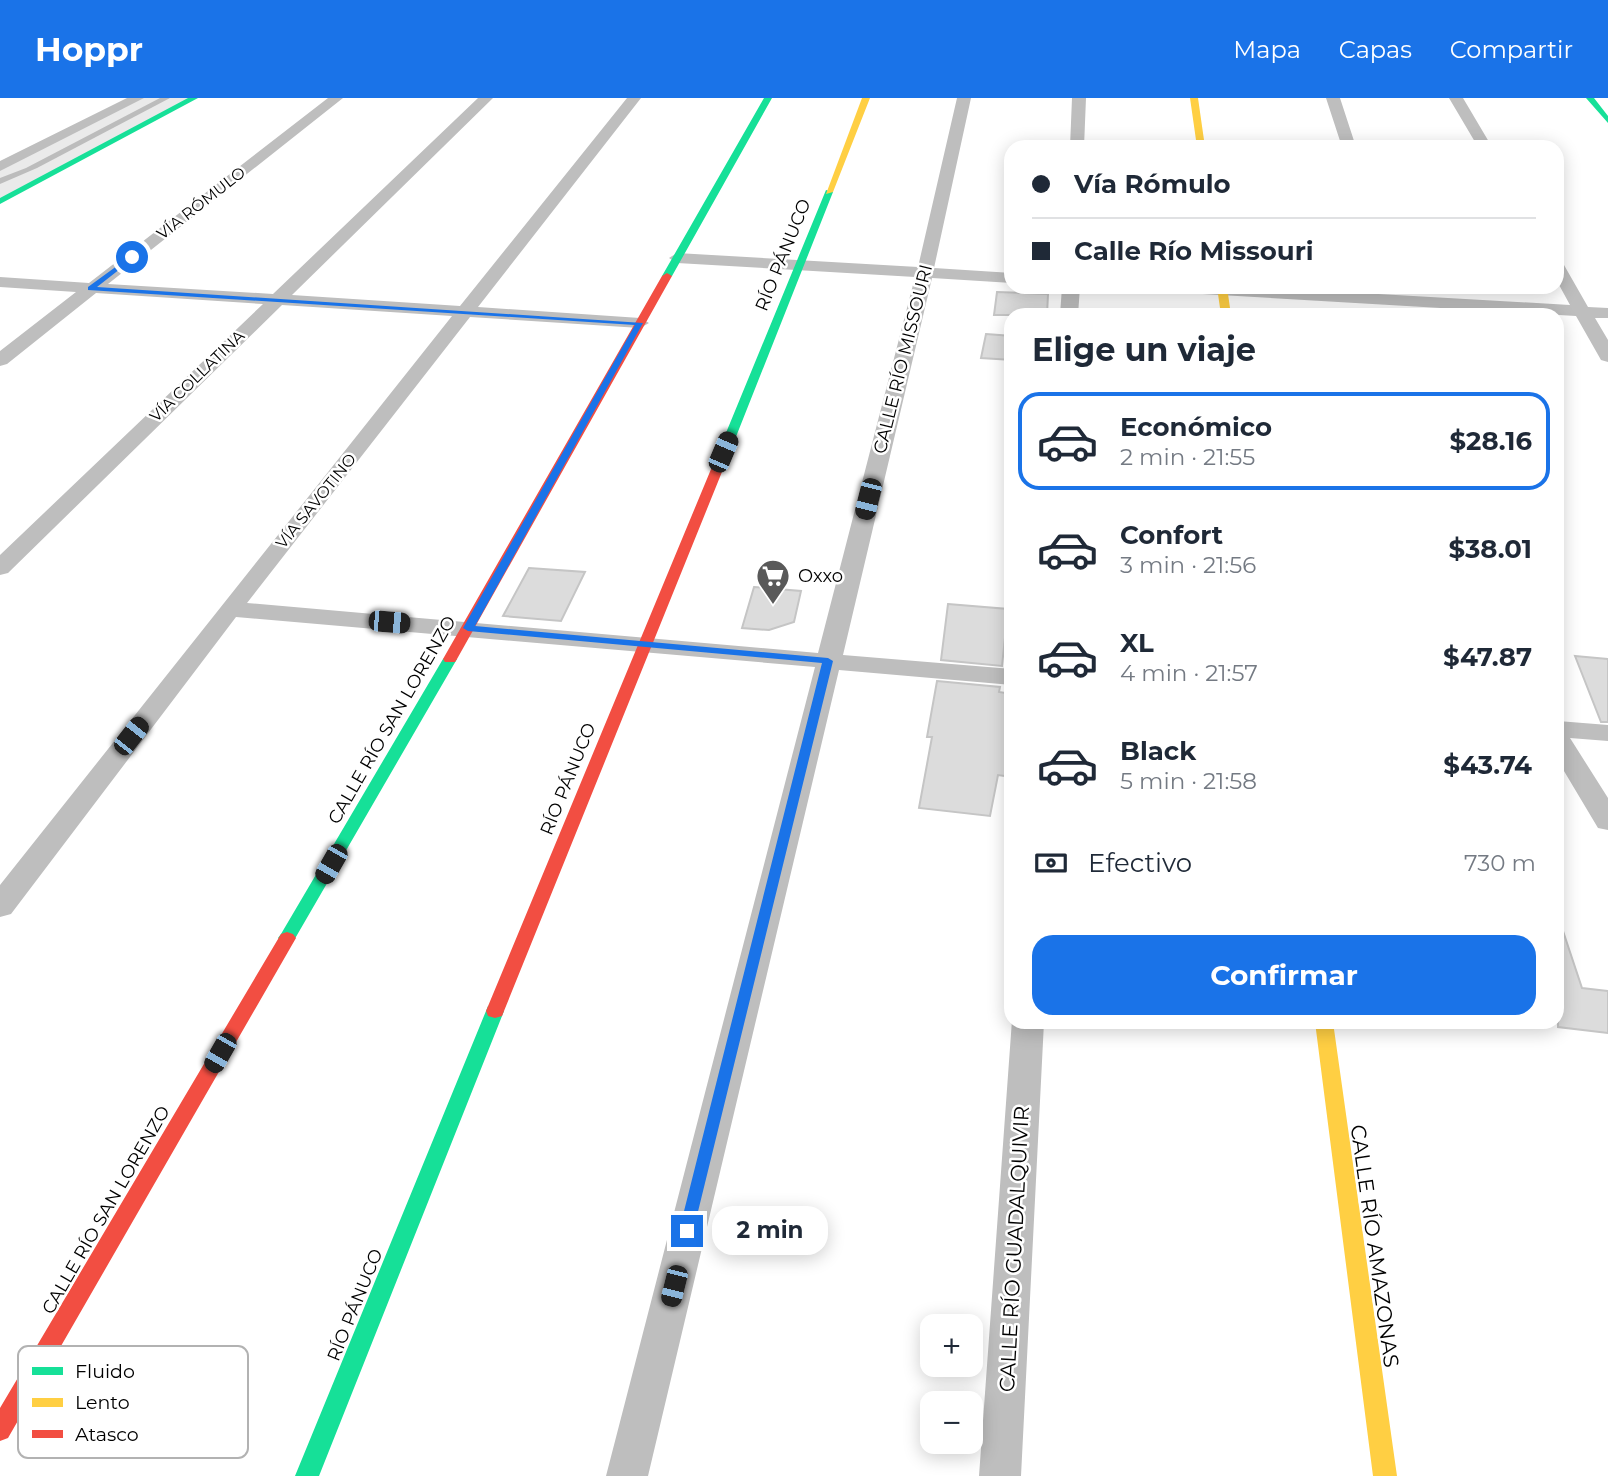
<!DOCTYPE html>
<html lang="es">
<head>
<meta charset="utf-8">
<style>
  :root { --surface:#fff; --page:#f2f2f3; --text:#1f2937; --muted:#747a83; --line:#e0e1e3; --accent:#1a73e8 }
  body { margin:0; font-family:Montserrat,sans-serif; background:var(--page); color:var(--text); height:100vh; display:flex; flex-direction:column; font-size:26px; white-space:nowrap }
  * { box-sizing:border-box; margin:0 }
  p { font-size:23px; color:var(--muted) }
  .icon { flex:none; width:38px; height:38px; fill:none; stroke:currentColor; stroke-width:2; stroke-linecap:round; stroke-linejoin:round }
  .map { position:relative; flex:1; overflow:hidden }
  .panel { position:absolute; left:1004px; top:210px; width:560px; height:721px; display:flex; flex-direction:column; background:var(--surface); border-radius:21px; box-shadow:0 4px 18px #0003 }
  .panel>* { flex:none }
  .hud { position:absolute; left:1004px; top:42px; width:560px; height:154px; border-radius:21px; box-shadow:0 4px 18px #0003; display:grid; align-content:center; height:154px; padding:0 28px; background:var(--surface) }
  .fabs { position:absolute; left:920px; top:1216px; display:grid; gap:14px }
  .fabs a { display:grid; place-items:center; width:63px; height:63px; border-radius:14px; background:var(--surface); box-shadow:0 4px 18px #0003; font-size:35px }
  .end { position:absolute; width:32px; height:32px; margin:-16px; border:9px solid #1a73e8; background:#fff; box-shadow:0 0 0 4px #fff }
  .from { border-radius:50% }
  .bubble { position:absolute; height:49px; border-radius:21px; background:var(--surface); box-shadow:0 4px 18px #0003; font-size:23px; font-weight:700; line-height:49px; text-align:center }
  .car { position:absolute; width:21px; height:42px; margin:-21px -10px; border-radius:9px; box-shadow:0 0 5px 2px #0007; background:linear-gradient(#222 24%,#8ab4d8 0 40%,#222 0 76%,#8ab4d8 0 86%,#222 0) }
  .hud b { display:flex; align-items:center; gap:24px; height:66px; font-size:26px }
  .hud b+b { border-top:2px solid var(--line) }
  .hud i { width:18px; height:18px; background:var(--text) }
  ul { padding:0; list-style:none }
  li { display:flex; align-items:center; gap:21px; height:98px; margin:0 14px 10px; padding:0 14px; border:4px solid transparent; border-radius:21px }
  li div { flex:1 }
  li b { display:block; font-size:26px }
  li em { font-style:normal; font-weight:700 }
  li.current { border-color:var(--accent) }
  li>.icon { width:63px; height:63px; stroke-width:1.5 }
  h2 { padding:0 28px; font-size:32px; line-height:84px }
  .pay { display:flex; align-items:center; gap:18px; height:77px; padding:0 28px; font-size:26px }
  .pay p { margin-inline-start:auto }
  .button { display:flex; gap:14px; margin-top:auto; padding:14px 28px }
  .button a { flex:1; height:80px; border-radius:21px; background:var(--accent); color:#fff; font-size:28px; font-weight:700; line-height:80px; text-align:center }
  header { display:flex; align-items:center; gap:42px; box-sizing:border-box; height:98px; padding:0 35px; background:var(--accent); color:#fff }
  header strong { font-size:33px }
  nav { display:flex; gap:38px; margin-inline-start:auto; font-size:24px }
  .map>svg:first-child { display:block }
</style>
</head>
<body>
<header>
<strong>Hoppr</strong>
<nav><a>Mapa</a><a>Capas</a><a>Compartir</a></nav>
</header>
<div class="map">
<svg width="1608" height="1378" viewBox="0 0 1608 1378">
  <rect width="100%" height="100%" fill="#fff"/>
  <path fill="#eaeaea" d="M137,0h57l-194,103v-34z"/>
  <path fill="#bcbcbc" d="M160,0h10l-133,70 -37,16v-6l26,-10z"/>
  <path fill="#dcdcdc" stroke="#c5c5c5" stroke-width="2" d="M997,194l51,2 -1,21h-53z
    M986,236l26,2v24l-31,-2z
    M529,470l56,4 -24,49 -58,-5z
    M754,489l47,4 -7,31 -25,8 -27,-2z
    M948,506l60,5 -6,57 -61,-6z
    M1575,558l33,3v63h-7z
    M937,583l63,6 -1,5 13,2v83l-14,-2 -8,41 -71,-8 13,-71h-5z
    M1562,830l20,60 26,3v42l-50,-6v-98z"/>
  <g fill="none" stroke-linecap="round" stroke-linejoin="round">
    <path fill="#bebebe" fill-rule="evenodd" d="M127,0h17l-144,73v-10z
      M328,0h15l-235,186 165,10 205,-196h15l-201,197 168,11 167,-208h14l-163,209 162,11 9,5 -9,5 -170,-11 -223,286 571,50 97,-376 -238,-14 -8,-5 8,-5 241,14 39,-169h14l-37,170 78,5v10l-80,-5 -89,377 169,14v16l-173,-15 -191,806h-42l209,-809 -579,-50 -225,297 -11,3v-32l452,-569 -170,-11 -274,268 -8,2v-20l263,-251 -167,-11 -89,71 -7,2v-15l76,-59 -76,-5v-10l89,6z
      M1072,0h14l-2,49h-14z
      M1326,0h14l16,49h-14z
      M1449,0h14l29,49h-14z
      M1558,166l6,1 24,42 20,1v10h-13l13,22v22l-7,-2 -25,-44 -408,-24 -9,-5h97l314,18 -12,-22z
      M1062,189h18l-2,28h-18z
      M1558,623l50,4v16l-38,-3 38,60v32l-10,-2 -40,-67z
      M1012,922l32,2 -23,454h-42z"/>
    <path fill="#16e098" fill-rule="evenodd" d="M188,0h10l-198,106v-6z
      M764,0h8l-100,178 -8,2 -2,-2z
      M1586,0h8l14,18v7z
      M826,92l7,2 -107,270 -6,4 -4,-1 -2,-3z
      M450,557l7,4 -164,283h-12l-3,-4 3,-4 162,-275z
      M495,906l7,2 2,5 -185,465h-24l191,-465 2,-5z"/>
    <path fill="#ffcf43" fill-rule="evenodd" d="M862,0h8l-37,94 -7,2z
      M1190,0h8l7,49h-8z
      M1217,189h10l4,28h-10z
      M1315,924h18l64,454h-24z"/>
    <path fill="#f24e42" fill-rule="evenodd" d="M667,175l5,3 -215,383 -2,3h-10l-2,-3 219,-383z
      M720,360l6,4 -222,549 -2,5 -7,2 -7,-2 -2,-5 228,-549z
      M287,834l6,2 3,4 -288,500 -8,3v-33l281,-474z"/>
  </g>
  <path fill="#1a73e8" d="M132,157l2,3 -37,29 546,36 -168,303 353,32 5,3 -141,575 -5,2 -8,-7 143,-568 -354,-32 -5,-3 172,-303 -547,-35v-3z"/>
  <defs>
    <symbol id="supermarket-pin" viewBox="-11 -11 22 30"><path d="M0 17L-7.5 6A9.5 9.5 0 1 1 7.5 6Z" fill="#595959" stroke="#fff"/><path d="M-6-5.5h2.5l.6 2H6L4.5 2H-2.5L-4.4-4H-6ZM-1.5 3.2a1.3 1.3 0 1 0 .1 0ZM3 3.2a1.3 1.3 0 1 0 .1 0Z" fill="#fff"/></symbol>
  </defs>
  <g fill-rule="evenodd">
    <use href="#supermarket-pin" x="754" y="459" width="38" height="52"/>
  </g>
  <g text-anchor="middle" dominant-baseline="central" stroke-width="5" stroke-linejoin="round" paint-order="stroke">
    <g font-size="16" fill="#000" stroke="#fff">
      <text transform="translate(201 105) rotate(-38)">VÍA RÓMULO</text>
      <text transform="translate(197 278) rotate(-44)">VÍA COLLATINA</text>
      <text transform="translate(316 403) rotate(-51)">VÍA SAVOTINO</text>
    </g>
    <g font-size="18" fill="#000" stroke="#fff">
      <text transform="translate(783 157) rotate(-68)">RÍO PÁNUCO</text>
      <text transform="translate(903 261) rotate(-76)">CALLE RÍO MISSOURI</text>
      <text transform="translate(392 622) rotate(-60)">CALLE RÍO SAN LORENZO</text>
      <text transform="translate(568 681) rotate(-68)">RÍO PÁNUCO</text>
      <text transform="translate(106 1112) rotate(-60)">CALLE RÍO SAN LORENZO</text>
      <text transform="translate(355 1207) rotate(-68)">RÍO PÁNUCO</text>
    </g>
    <g font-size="18" fill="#000" stroke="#fff" text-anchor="start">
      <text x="798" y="478">Oxxo</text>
    </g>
    <g font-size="21" fill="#000" stroke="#fff">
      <text transform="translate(1375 1148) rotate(82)">CALLE RÍO AMAZONAS</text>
      <text transform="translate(1014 1151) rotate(-87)">CALLE RÍO GUADALQUIVIR</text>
    </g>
  </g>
  <rect x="18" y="1248" width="230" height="112" rx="10" fill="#fff" stroke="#b2b2b2" stroke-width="2"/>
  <rect x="32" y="1269" width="31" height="8" fill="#16e098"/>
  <rect x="32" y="1300" width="31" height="9" fill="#ffcf43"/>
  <rect x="32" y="1332" width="31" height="8" fill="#f24e42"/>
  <g font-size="19" fill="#000">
    <text x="75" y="1280">Fluido</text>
    <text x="75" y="1311">Lento</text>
    <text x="75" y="1343">Atasco</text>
  </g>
</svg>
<div class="fabs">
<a>+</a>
<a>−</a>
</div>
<i class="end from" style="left:132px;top:159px"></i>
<i class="end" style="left:687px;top:1133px"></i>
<div class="bubble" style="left:712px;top:1108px;width:116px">2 min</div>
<i class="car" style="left:723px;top:354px;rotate:23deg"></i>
<i class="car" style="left:868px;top:401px;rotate:194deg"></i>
<i class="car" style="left:389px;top:524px;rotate:95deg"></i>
<i class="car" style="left:131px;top:638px;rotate:38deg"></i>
<i class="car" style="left:331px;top:766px;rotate:210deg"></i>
<i class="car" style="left:220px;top:955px;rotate:210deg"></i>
<i class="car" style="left:674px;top:1188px;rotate:194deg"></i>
<div class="hud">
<b><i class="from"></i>Vía Rómulo</b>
<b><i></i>Calle Río Missouri</b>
</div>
<section class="panel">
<h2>Elige un viaje</h2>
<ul>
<li class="current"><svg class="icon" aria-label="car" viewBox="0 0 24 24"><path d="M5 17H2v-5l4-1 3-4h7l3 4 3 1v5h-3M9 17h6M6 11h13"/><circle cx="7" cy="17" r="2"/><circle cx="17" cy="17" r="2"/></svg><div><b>Económico</b><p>2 min · 21:55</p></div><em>$28.16</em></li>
<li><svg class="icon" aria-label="car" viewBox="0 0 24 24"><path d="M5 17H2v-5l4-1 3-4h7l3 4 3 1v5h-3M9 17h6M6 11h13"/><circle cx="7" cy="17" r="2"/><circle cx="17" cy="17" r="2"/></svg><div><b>Confort</b><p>3 min · 21:56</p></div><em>$38.01</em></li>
<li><svg class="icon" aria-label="car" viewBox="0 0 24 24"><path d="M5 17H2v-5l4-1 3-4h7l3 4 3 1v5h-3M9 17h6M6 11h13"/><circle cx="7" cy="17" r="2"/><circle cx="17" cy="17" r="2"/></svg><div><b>XL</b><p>4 min · 21:57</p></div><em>$47.87</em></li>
<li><svg class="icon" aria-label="car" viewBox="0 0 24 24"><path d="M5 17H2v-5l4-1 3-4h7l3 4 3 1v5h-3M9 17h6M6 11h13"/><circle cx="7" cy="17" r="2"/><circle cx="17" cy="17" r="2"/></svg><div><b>Black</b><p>5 min · 21:58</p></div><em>$43.74</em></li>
</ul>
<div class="pay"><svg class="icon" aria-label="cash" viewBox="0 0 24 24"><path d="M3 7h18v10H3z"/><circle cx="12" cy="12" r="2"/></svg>Efectivo<p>730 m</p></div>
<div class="button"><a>Confirmar</a></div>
</section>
</div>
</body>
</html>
